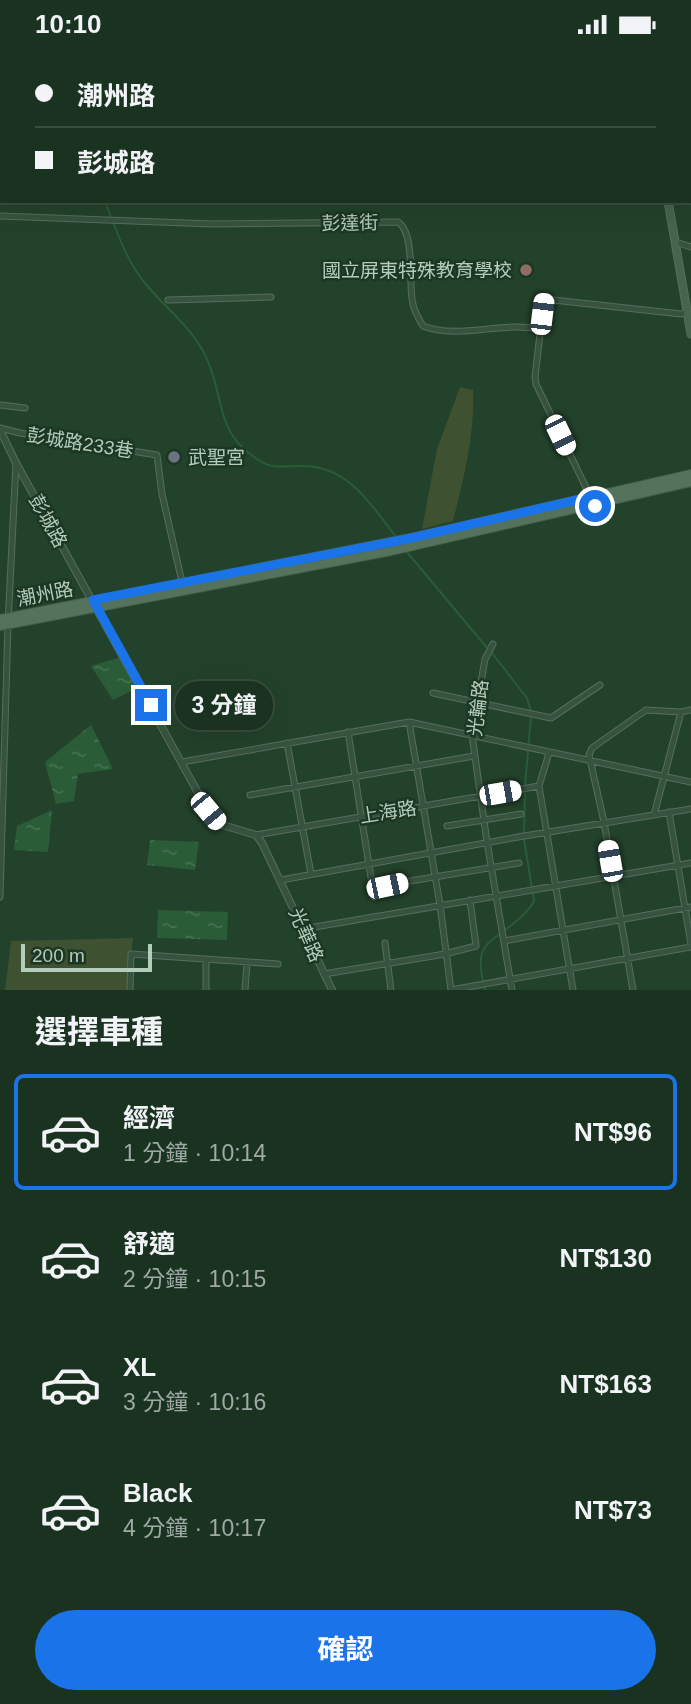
<!DOCTYPE html>
<html lang="zh-TW">
<head>
<meta charset="utf-8">
<style>
  :root { --surface:#1a3220; --page:#273e2d; --text:#f1f3f6; --muted:#9faaa5; --line:#384d3e; --accent:#1a73e8 }
  body { margin:0; font-family:Arial,"Noto Sans TC",sans-serif; background:var(--page); color:var(--text); height:100vh; display:flex; flex-direction:column; font-size:26px; white-space:nowrap }
  * { box-sizing:border-box; margin:0 }
  p { font-size:23px; color:var(--muted) }
  .icon { flex:none; width:38px; height:38px; fill:none; stroke:currentColor; stroke-width:2; stroke-linecap:round; stroke-linejoin:round }
  .map { position:relative; height:941px; overflow:hidden }
  .drawer { display:flex; flex-direction:column; background:var(--surface); flex:1 }
  .drawer>* { flex:none }
  .top-card { position:absolute; left:0px; top:0px; width:691px; height:154px; box-shadow:0 7px 28px #0002,0 0 0 2px var(--line); display:grid; align-content:center; height:154px; padding:0 35px; background:var(--surface) }
  .scale { position:absolute; left:21px; bottom:18px; width:131px; box-sizing:border-box; padding-left:7px; border:4px solid #b4ccbb; border-top:0; font-size:19px; line-height:24px; white-space:nowrap; color:#b4ccbb; -webkit-text-stroke:5px #1c3723; paint-order:stroke }
  .end { position:absolute; width:32px; height:32px; margin:-16px; border:9px solid #1a73e8; background:#fff; box-shadow:0 0 0 4px #fff }
  .from { border-radius:50% }
  .bubble { position:absolute; height:49px; border-radius:24px; background:var(--surface); box-shadow:0 7px 28px #0002,0 0 0 2px var(--line); font-size:23px; font-weight:700; line-height:49px; text-align:center }
  .car { position:absolute; width:21px; height:42px; margin:-21px -10px; border-radius:9px; box-shadow:0 0 5px 2px #0007; background:linear-gradient(#fff 24%,#345 0 40%,#fff 0 76%,#345 0 86%,#fff 0) }
  .top-card b { display:flex; align-items:center; gap:24px; height:66px; font-size:26px }
  .top-card b+b { border-top:2px solid var(--line) }
  .top-card i { width:18px; height:18px; background:var(--text) }
  ul { padding:0; list-style:none }
  li { display:flex; align-items:center; gap:21px; height:116px; margin:0 14px 10px; padding:0 21px; border:4px solid transparent; border-radius:10px }
  li div { flex:1 }
  li b { display:block; font-size:26px }
  li em { font-style:normal; font-weight:700 }
  li.on { border-color:var(--accent) }
  li>.icon { width:63px; height:63px; stroke-width:1.5 }
  h2 { padding:0 35px; font-size:32px; line-height:84px }
  .action { display:flex; gap:14px; margin-top:auto; padding:14px 35px }
  .action a { flex:1; height:80px; border-radius:42px; background:var(--accent); color:#fff; font-size:28px; font-weight:700; line-height:80px; text-align:center }
  .status { display:flex; justify-content:space-between; align-items:center; height:49px; padding:0 35px; background:var(--surface); direction:ltr }
  .status svg { height:19px; fill:currentColor }
  .map>svg:first-child { display:block }
</style>
</head>
<body>
<div class="status"><b>10:10</b><svg viewBox="0 0 49 12"><path d="M0 12V9h3v3zM5 12V6h3v6zM10 12V3h3v9zM15 12V0h3v12zM26 1h20v11H26zM47 4h2v5h-2z"/></svg></div>
<div class="map">
<svg width="691" height="941" viewBox="0 0 691 941">
  <defs>
    <pattern id="water-ripples" width="26" height="14" patternUnits="userSpaceOnUse" patternTransform="scale(1.75)"><rect width="26" height="14" fill="#295c37"/><path d="M2 4q2-2 4 0t4 0M15 11q2-2 4 0t4 0" fill="none" stroke="#467252"/></pattern>
  </defs>
  <rect width="100%" height="100%" fill="#23422b"/>
  <path fill="#3e5130" d="M460,338l13,3c2,45 -9,87 -20,131l-31,8 15,-80z
    M133,889l-5,52h-123l6,-49z"/>
  <path fill="url(#water-ripples)" d="M124,607l17,30 -28,14 -22,-34z
    M91,676l22,44 -35,5 -4,27 -18,3 -11,-42z
    M52,761l-4,42 -34,-2 3,-24z
    M150,791l49,2 -4,28 -48,-5z
    M158,861l70,2 -1,28 -70,-2z"/>
  <g fill="none" stroke-linecap="round" stroke-linejoin="round">
    <path stroke="#295c37" stroke-width="2" d="M0,21l2,1
      M105,152l6,16
      M113,173c8,21 17,43 32,61 21,26 47,44 61,74 20,42 7,77 56,105 13,8 27,3 41,4 46,0 69,40 94,72
      M406,502l82,98
      M492,604l35,45 4,13
      M525,736l6,-68
      M524,785l1,-44
      M485,941c-13,-50 4,-44 35,-72 6,-6 11,-10 14,-17l-10,-62"/>
    <defs>
      <path id="minor" d="M286,0l2,2
        M407,2l1,-2
        M0,116l2,-1
        M0,167l212,8 186,-2c17,11 11,59 14,77 1,10 6,19 11,27 37,14 78,-5 116,3
        M675,193l16,5
        M168,251l103,-3
        M0,356l25,3
        M0,379l20,5 137,22 5,39 20,88
        M592,451l-56,-116 -1,-7 9,-78 137,15 6,-2
        M493,595l-8,15 -13,76 15,107 25,148
        M433,644l118,25 49,-33
        M409,673l31,183 11,85
        M348,683l26,165
        M287,694l24,131
        M549,704l-10,33 34,204
        M182,713l227,-40 282,60
        M250,746l224,-39
        M669,763l22,132
        M654,766l27,-103
        M447,777l74,-12
        M256,786l283,-49
        M281,831l237,-43 173,-28
        M410,832l109,-18
        M373,840l28,-6
        M0,848l8,-273 8,-161
        M303,880l388,-66
        M504,892l187,-34
        M385,894l6,47
        M324,925l121,-20 31,-8 -6,-46
        M130,941l1,-36 147,10
        M206,941v-31
        M245,941l2,-27
        M451,941l240,-43
        M633,941l-29,-168 -15,-67 3,-7 54,-38 35,2 10,-2"/>
      <path id="tertiary" d="M0,381l16,33 192,348 11,13 37,11 6,8 70,147"/>
      <path id="secondary" d="M640,0v2
        M668,152l23,133"/>
      <path id="primary" d="M0,570l406,-80 285,-65
        M0,577l391,-75 300,-69"/>
    </defs>
    <use href="#minor" stroke="#556f5c" stroke-width="7"/>
    <use href="#tertiary" stroke="#556f5c" stroke-width="8"/>
    <use href="#secondary" stroke="#556f5c" stroke-width="9"/>
    <use href="#primary" stroke="#445e4b" stroke-width="10"/>
    <use href="#minor" stroke="#37523f" stroke-width="5"/>
    <use href="#tertiary" stroke="#37523f" stroke-width="6"/>
    <use href="#secondary" stroke="#45654f" stroke-width="7"/>
    <use href="#primary" stroke="#55725d" stroke-width="8"/>
  </g>
  <g fill="none" stroke-linecap="round" stroke-linejoin="round">
    <path stroke="#1a73e8" stroke-width="9" d="M151,656l-58,-105 314,-61 183,-42 5,9"/>
  </g>
  <circle fill="#8d6e63" stroke="#1c3723" stroke-width="2.5" cx="526" cy="221" r="7"/>
  <circle fill="#6b7280" stroke="#1c3723" stroke-width="2.5" cx="174" cy="408" r="7"/>
  <g text-anchor="middle" dominant-baseline="central" stroke-width="5" stroke-linejoin="round" paint-order="stroke">
    <g font-size="19" fill="#b4ccbb" stroke="#1c3723">
      <text transform="translate(350 174) rotate(-1)">彭達街</text>
      <text transform="translate(80 394) rotate(9)">彭城路233巷</text>
      <text transform="translate(48 472) rotate(61)">彭城路</text>
      <text transform="translate(45 545) rotate(-11)">潮州路</text>
      <text transform="translate(478 659) rotate(-83)">光輪路</text>
      <text transform="translate(388 763) rotate(-9)">上海路</text>
      <text transform="translate(306 886) rotate(66)">光華路</text>
    </g>
    <g font-size="19" fill="#b4ccbb" stroke="#1c3723" text-anchor="end">
      <text x="512" y="221">國立屏東特殊教育學校</text>
      <text x="188" y="408" text-anchor="start">武聖宮</text>
    </g>
  </g>
</svg>
<div class="scale">200 m</div>
<i class="end from" style="left:595px;top:457px"></i>
<i class="end" style="left:151px;top:656px"></i>
<div class="bubble" style="left:175px;top:632px;width:98px">3 分鐘</div>
<i class="car" style="left:542px;top:265px;rotate:7deg"></i>
<i class="car" style="left:560px;top:386px;rotate:154deg"></i>
<i class="car" style="left:500px;top:744px;rotate:80deg"></i>
<i class="car" style="left:208px;top:762px;rotate:140deg"></i>
<i class="car" style="left:610px;top:812px;rotate:350deg"></i>
<i class="car" style="left:387px;top:837px;rotate:78deg"></i>
<div class="top-card">
<b><i class="from"></i>潮州路</b>
<b><i></i>彭城路</b>
</div>
</div>
<section class="drawer">
<h2>選擇車種</h2>
<ul>
<li class="on"><svg class="icon" aria-label="car" viewBox="0 0 24 24"><path d="M5 17H2v-5l4-1 3-4h7l3 4 3 1v5h-3M9 17h6M6 11h13"/><circle cx="7" cy="17" r="2"/><circle cx="17" cy="17" r="2"/></svg><div><b>經濟</b><p>1 分鐘 · 10:14</p></div><em>NT$96</em></li>
<li><svg class="icon" aria-label="car" viewBox="0 0 24 24"><path d="M5 17H2v-5l4-1 3-4h7l3 4 3 1v5h-3M9 17h6M6 11h13"/><circle cx="7" cy="17" r="2"/><circle cx="17" cy="17" r="2"/></svg><div><b>舒適</b><p>2 分鐘 · 10:15</p></div><em>NT$130</em></li>
<li><svg class="icon" aria-label="car" viewBox="0 0 24 24"><path d="M5 17H2v-5l4-1 3-4h7l3 4 3 1v5h-3M9 17h6M6 11h13"/><circle cx="7" cy="17" r="2"/><circle cx="17" cy="17" r="2"/></svg><div><b>XL</b><p>3 分鐘 · 10:16</p></div><em>NT$163</em></li>
<li><svg class="icon" aria-label="car" viewBox="0 0 24 24"><path d="M5 17H2v-5l4-1 3-4h7l3 4 3 1v5h-3M9 17h6M6 11h13"/><circle cx="7" cy="17" r="2"/><circle cx="17" cy="17" r="2"/></svg><div><b>Black</b><p>4 分鐘 · 10:17</p></div><em>NT$73</em></li>
</ul>
<div class="action"><a>確認</a></div>
</section>
</body>
</html>
